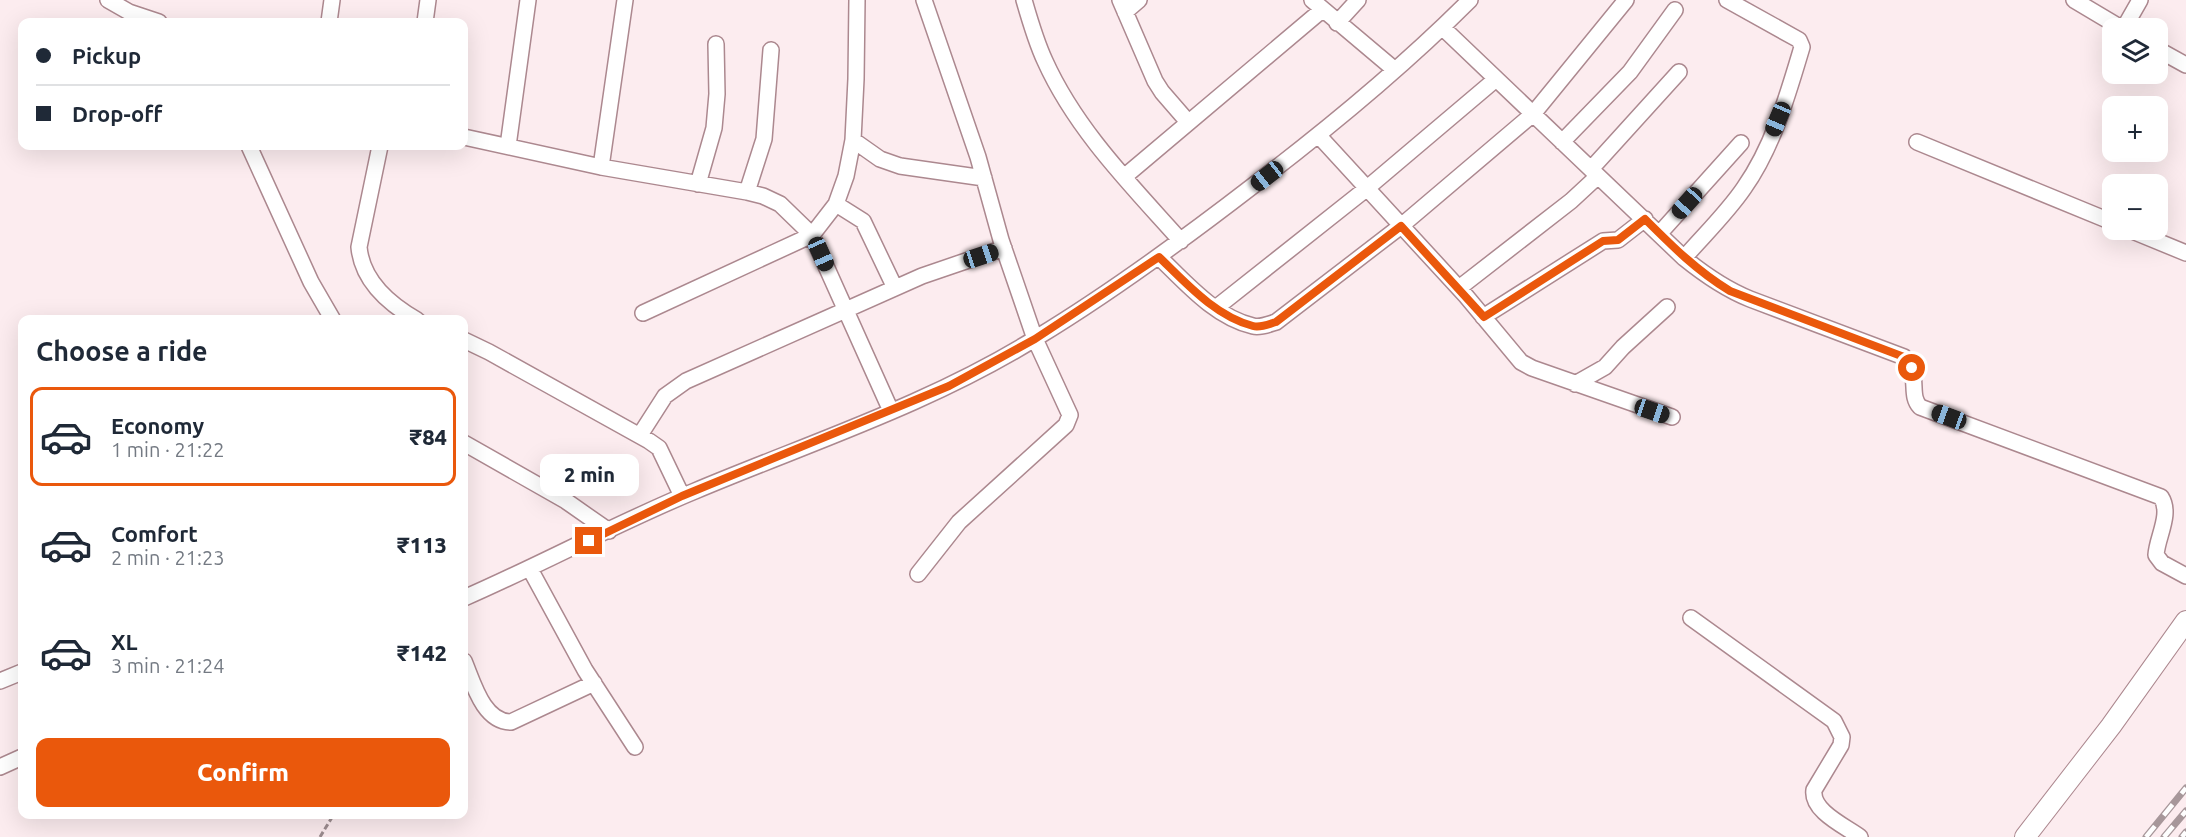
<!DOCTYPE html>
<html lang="en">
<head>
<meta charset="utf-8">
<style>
  :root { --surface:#fff; --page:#f2f2f3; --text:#1f2937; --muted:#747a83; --line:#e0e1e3; --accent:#ea580c }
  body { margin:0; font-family:Ubuntu,sans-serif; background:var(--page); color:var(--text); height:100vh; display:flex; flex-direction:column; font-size:22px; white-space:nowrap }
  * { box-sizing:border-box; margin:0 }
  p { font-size:20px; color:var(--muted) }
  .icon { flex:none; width:33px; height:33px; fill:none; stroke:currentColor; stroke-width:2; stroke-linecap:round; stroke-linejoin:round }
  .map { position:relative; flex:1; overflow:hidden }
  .drawer { position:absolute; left:18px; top:315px; width:450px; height:504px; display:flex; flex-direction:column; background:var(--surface); border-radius:12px; box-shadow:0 6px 24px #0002 }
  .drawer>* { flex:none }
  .hud { position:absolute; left:18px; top:18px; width:450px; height:132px; border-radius:12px; box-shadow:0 6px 24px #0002; display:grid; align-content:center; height:132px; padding:0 18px; background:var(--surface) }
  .buttons { position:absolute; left:2102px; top:18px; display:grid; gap:12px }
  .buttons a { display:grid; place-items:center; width:66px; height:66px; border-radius:12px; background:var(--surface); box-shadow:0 6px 24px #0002; font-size:30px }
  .end { position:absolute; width:27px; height:27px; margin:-14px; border:8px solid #ea580c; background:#fff; box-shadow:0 0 0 3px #fff }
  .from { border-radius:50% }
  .bubble { position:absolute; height:42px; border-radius:12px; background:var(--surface); box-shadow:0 6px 24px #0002; font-size:20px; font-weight:800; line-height:42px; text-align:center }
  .car { position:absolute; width:18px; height:36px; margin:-18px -9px; border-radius:8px; box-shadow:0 0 4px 2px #0007; background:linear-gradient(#222 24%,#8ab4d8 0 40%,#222 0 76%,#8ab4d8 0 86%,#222 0) }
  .hud b { display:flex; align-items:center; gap:21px; height:57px; font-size:22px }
  .hud b+b { border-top:2px solid var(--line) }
  .hud i { width:15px; height:15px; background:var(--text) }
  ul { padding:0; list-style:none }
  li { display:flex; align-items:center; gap:18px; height:99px; margin:0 12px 9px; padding:0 6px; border:3px solid transparent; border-radius:12px }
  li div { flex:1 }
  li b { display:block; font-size:22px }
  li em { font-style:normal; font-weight:800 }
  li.current { border-color:var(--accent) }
  li>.icon { width:54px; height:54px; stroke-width:1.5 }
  h2 { padding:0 18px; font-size:27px; line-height:72px }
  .action { display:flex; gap:12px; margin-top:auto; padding:12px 18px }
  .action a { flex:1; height:69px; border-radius:12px; background:var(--accent); color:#fff; font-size:24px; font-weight:800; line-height:69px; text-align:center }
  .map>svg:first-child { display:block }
</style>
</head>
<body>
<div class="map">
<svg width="2186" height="837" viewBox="0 0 2186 837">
  <rect width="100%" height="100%" fill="#fcecef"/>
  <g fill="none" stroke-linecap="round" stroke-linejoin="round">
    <defs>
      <path id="minor" d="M108,0l21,12 30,10
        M1024,0c6,21 12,42 21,61 31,69 87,125 136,180
        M1120,0l35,81 7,11 26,30
        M1312,0l83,70
        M2074,0l47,28
        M1125,12l14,-12
        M329,22l3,-22
        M425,22l3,-22
        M1337,23l21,-23
        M1443,28l241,230c21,17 41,31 66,41l154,58c17,20 4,37 16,50l241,90c11,17 -4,40 -5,58l6,8 24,13
        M2124,28l16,-28
        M2157,49l29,16
        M1319,136l147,160 55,66 11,6 140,49
        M464,137l137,30 146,25 16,4 17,8 32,31 79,176
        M853,140l27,19 20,7 84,12
        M1562,142l68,-70 45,-62
        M1917,142l195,80
        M249,146l62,136 22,38
        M380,146l-21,101c3,34 30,57 58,73
        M508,146l20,-146
        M601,167l24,-167
        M1591,169l88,-97
        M1124,177l198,-167
        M698,184l16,-56 3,-34 -1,-50
        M747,192l17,-53 7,-89
        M836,204l27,17 32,67
        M2130,230l56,23
        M1660,233l81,-90
        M1159,257c27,26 56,60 94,69 8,2 16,-2 23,-4l125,-96 132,-112 93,-114
        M1684,258c20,-23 43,-45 60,-70 29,-41 44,-94 58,-141l-3,-7 -72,-40
        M1459,288l112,-87 27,-25
        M1217,307l149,-118 130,-110
        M643,313l169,-78 24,-31 10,-28 7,-36 3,-61 1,-79
        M1483,317l120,-76 15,-1 27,-21
        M464,340l25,12 160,89 10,7 23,48
        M1575,384l30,-17 18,-20 44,-40
        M640,435l25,-39 21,-15 236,-105 82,-28
        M464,443l102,58 43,30
        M530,569l55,101 50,77
        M918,574l41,-52 107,-97 4,-10 -35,-76 -34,-99 -23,-83 -54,-157
        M464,598c78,-34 153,-75 231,-107 114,-48 235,-87 341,-153 76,-46 148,-99 218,-153 75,-57 149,-118 216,-185
        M1691,618l143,103 8,16 -1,8 -27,45c-3,21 31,36 46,47
        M464,661c9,21 19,61 47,61l83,-39
        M0,681l22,-9
        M0,767l22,-10"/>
      <path id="tertiary" d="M2025,837l86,-111 75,-105"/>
    </defs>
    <use href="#minor" stroke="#ac888f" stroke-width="18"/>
    <use href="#tertiary" stroke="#ac888f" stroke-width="22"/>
    <path stroke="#9c8c8f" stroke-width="3" stroke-dasharray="6 3" stroke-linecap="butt" d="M320,837l14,-23"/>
    <use href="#minor" stroke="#fff" stroke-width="15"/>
    <use href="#tertiary" stroke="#fff" stroke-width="20"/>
    <defs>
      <path id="rail" d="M2146,837l40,-49
        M2164,837l22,-26
        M2182,837l4,-5"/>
    </defs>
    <use href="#rail" stroke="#a7979a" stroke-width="7"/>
    <use href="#rail" stroke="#fefefe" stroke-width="4.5" stroke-dasharray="14" stroke-linecap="butt"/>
  </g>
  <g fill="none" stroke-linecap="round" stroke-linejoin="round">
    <path stroke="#ea580c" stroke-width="8" d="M589,541l93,-45 267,-110 86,-47 124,-82c27,26 56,59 94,69 8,2 16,-2 23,-4l125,-96 83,91 119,-76 15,-1 27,-21c27,27 52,52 85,72l174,66 8,11"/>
  </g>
</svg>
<div class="buttons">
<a><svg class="icon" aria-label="layers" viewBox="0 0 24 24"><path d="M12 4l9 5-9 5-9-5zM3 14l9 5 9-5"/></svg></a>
<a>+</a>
<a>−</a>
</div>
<i class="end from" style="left:1912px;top:368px"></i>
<i class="end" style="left:589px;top:541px"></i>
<div class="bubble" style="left:540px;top:454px;width:99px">2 min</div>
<i class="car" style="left:1778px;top:119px;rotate:203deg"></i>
<i class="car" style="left:1267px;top:176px;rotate:232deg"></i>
<i class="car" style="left:1687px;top:203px;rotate:222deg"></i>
<i class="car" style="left:821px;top:254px;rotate:156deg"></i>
<i class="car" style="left:981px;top:256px;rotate:72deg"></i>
<i class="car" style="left:1652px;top:411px;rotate:109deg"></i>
<i class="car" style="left:1949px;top:417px;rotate:290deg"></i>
<div class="hud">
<b><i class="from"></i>Pickup</b>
<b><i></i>Drop-off</b>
</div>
<section class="drawer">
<h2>Choose a ride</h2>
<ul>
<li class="current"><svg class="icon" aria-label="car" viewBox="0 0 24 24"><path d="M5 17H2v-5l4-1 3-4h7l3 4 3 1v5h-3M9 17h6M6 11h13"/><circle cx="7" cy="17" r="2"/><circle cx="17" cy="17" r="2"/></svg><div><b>Economy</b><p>1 min · 21:22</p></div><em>₹84</em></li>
<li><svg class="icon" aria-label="car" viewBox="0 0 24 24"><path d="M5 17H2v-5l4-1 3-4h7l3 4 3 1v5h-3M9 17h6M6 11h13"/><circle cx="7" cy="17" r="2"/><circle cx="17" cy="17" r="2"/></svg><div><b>Comfort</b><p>2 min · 21:23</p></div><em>₹113</em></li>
<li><svg class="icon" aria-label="car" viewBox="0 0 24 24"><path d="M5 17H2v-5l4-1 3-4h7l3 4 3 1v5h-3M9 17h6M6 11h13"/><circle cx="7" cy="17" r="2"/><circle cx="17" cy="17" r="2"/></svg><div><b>XL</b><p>3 min · 21:24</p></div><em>₹142</em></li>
</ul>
<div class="action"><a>Confirm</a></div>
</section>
</div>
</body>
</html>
